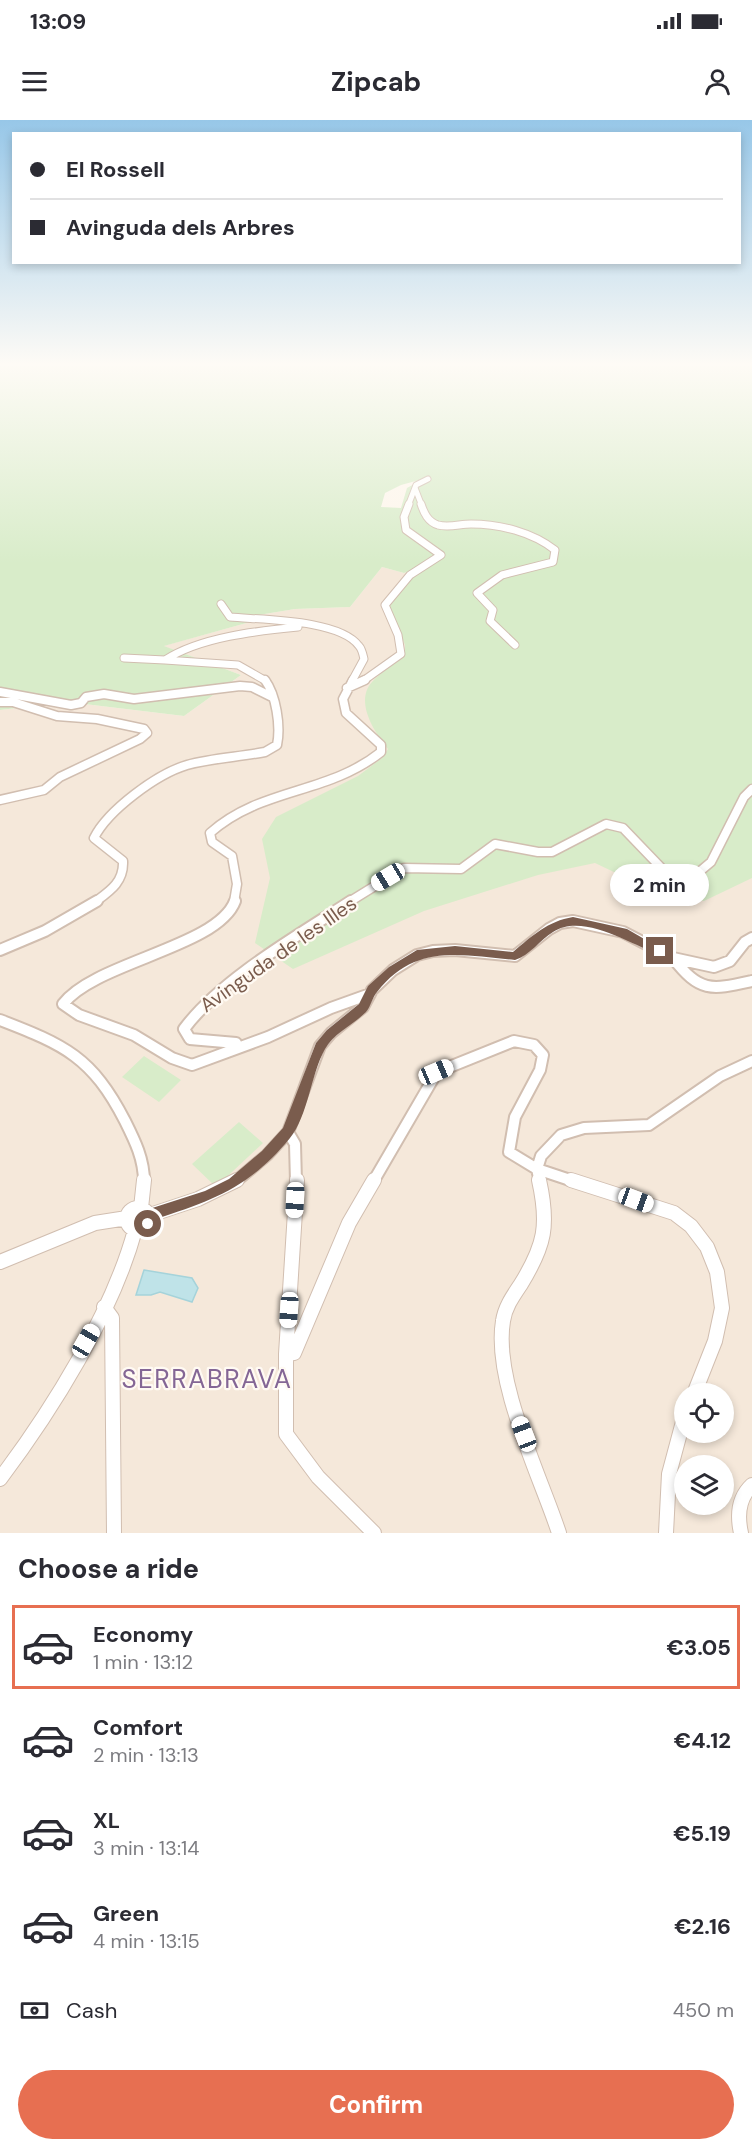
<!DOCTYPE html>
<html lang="en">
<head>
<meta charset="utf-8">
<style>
  :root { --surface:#fff; --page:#f2f2f3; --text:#2b2b33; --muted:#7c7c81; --line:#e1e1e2; --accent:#e76f51 }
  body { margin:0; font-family:"DM Sans",sans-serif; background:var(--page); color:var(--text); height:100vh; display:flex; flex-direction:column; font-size:22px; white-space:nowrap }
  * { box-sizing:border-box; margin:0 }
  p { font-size:20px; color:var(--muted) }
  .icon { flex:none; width:33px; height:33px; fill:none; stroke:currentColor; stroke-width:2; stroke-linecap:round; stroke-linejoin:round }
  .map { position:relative; height:1413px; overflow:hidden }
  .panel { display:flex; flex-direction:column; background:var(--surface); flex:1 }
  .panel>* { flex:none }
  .top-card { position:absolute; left:12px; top:12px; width:729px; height:132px; border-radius:0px; box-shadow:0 3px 9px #0003; display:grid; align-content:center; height:132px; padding:0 18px; background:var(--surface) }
  .controls { position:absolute; left:674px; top:1263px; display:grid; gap:12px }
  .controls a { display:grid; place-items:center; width:60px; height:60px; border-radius:50%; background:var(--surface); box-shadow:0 3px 9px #0003; font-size:30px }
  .end { position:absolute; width:27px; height:27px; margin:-14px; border:8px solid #7a5c4d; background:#fff; box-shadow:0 0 0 3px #fff }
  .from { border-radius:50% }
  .bubble { position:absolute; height:42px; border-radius:21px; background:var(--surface); box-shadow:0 3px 9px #0003; font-size:20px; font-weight:700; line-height:42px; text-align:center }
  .car { position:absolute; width:18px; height:36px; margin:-18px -9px; border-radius:8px; box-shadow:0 0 4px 2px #0007; background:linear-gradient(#fff 24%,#345 0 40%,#fff 0 76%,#345 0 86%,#fff 0) }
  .top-card b { display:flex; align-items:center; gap:21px; height:57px; font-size:22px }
  .top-card b+b { border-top:2px solid var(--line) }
  .top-card i { width:15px; height:15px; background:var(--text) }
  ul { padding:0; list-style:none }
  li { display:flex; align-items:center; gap:18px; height:84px; margin:0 12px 9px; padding:0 6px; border:3px solid transparent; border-radius:0px }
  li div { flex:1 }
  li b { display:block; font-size:22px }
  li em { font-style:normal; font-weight:700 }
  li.active { border-color:var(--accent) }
  li>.icon { width:54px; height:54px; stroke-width:1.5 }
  h2 { padding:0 18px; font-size:27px; line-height:72px }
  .pay { display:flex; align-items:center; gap:15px; height:66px; padding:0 18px; font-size:22px }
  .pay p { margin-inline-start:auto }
  .action { display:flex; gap:12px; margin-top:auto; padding:12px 18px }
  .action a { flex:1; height:69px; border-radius:36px; background:var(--accent); color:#fff; font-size:24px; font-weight:700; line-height:69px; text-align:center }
  .status { display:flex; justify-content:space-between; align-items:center; height:42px; padding:0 30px; background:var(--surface); direction:ltr }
  .status svg { height:16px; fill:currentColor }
  header { display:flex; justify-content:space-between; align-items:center; height:78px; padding:0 18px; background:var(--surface); font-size:27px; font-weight:700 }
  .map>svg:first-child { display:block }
</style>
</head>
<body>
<div class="status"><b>13:09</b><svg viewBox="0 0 49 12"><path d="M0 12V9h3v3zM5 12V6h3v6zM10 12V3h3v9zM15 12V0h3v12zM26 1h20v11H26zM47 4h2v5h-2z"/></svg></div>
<header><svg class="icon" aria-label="menu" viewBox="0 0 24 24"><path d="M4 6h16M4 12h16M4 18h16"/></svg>Zipcab<svg class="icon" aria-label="person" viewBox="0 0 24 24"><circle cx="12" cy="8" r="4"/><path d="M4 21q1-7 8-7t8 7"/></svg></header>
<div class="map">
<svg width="752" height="1413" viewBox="0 0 752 1413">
  <rect width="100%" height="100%" fill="#fdf6ec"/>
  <path fill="#f5e8da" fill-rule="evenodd" d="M422,445l330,218v750h-752v-823l68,-8 116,14 57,-41 -78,-29 87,-24 2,-6 43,-7 55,-2 32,-40 22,6zM684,1274h39v38h-39zM684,1346h39v38h-39z"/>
  <path fill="#d8ecc9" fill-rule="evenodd" d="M0,246h752v512l-48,23 -46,-8 -63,-30 -57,12 -114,36 -131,58 -38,-26 15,-65 -8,-39 14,-22 82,-41 24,-18 6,-9c-13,-16 -34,-47 -16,-67 9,-10 23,-18 33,-26v-11l-16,-41 25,-35 -10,4 -22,-6 -32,40 -55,2 -43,7 -2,6 -86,24 77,29 -57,41 -116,-14 -68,8zM423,359l-16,9 -6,20 -20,-1 4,-14 16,-8z
    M144,936l37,24 -22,22 -37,-25z
    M239,1002l24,21 -47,44 -24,-23z"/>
  <path fill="#bfe3e8" stroke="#a5d3da" stroke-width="1.5" d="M144,1150l48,8 6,10 -6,14 -32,-10 -9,3h-15z"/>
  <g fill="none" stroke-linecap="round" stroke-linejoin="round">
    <defs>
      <path id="minor-far4" d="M415,368l7,18
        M408,386l8,-21 12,-6"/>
      <path id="minor-far3" d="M421,384c3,9 7,18 17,21 11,3 22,-1 33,-1 29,0 61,8 84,26l-2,12 -51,13 -25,18 16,17 -3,11 25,24
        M221,484l9,13c31,3 109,2 129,29 3,3 4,9 5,13l-12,22
        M124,538l41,2
        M266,561l-28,-16 -73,-5c35,-23 92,-29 133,-33
        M363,561l38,-27 -3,-19 -13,-30 25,-30 31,-20 -35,-25 -2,-13 5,-13"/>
      <path id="minor-far2" d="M347,568l18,-8
        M0,572l71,13 10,-2 5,-6 18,-3 30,5 106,-13 12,1 20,10
        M0,582h13l44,14 40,3 47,10 3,4 -7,6 -80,38 -16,13 -44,10
        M95,782c15,-11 29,-20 28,-41l-29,-23c14,-28 63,-64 93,-73 25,-7 52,-8 78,-13l12,-7c4,-19 -1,-50 -12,-65
        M234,782l3,-18 -5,-28 -20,-14 -2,-9c52,-46 117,-38 171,-81v-7l-35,-32 -3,-14 10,-19
        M349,782l55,-34 57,1 34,-25 43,8h14l54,-28 17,4 49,51 14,4 25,-21 33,-65 8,-8"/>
      <path id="minor-far1" d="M235,781c-17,46 -140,61 -172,103l16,11 55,20 38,23 20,7 76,-28 63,-29 39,-14
        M0,830l45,-19 52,-30
        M673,838c27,35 38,32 79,23
        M0,900c65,25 92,37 125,101 10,20 19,38 19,61
        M236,923l-46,-4 -6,-10c37,-50 115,-94 167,-128
        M288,1012l7,12 1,38
        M537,1049l3,13
        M537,1049l4,-13 20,-21 23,-7 65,-3 71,-49 32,-15
        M235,1062l32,-27 21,-23 32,-86 11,-13 32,-26 9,-17 21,-20 24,-15 16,-4 22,-1 60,6 34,-27 11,-6 13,-2 50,11 50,26 41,9 16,-6 15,-19 7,-4
        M373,1062l64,-110 77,-31 20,4 9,10 -3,15 -25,47 -6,35 28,17 39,13"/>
      <path id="minor" d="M297,1060l-11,174v80l32,43 56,56
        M539,1060c10,45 6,65 -18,104 -8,12 -16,23 -18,37 -10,60 37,154 56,212
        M571,1060l103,33 17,13 16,21 10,25 5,36 -7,33 -21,53
        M127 1099a11 11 0 1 1 22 0a11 11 0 1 1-22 0Z
        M141,1088l3,-28
        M150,1095l48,-16 39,-19
        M0,1142l95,-39 32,-5
        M104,1187l8,11 2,215
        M286,1234l8,-1 55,-130 25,-43
        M0,1359c52,-69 112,-165 135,-249
        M666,1413l3,-59 15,-56
        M741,1413c-4,-18 -3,-35 11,-48"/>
    </defs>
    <use href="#minor-far4" stroke="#d1beb0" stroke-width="7"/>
    <use href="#minor-far3" stroke="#d1beb0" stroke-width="9"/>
    <use href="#minor-far2" stroke="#d1beb0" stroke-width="11"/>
    <use href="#minor-far1" stroke="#d1beb0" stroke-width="14"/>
    <use href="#minor" stroke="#d1beb0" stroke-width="16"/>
    <use href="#minor-far4" stroke="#fff" stroke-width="5"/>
    <use href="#minor-far3" stroke="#fff" stroke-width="7"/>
    <use href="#minor-far2" stroke="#fff" stroke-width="8"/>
    <use href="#minor-far1" stroke="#fff" stroke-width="10"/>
    <use href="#minor" stroke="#fff" stroke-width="14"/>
  </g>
  <linearGradient id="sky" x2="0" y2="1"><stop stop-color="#97c7e8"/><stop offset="0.55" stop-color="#fefbf6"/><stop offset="1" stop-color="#fefbf6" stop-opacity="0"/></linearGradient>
  <rect width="752" height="444" fill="url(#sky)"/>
  <path fill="#7a5c4d" d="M573,797l54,12 38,22 -5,4c-28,-10 -77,-43 -107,-23 -13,8 -23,23 -38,28 -54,-5 -100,-17 -138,32 -5,6 -6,14 -11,20 -13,13 -32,21 -41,37 -14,25 -17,67 -35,89 -40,49 -76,62 -134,81l-3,10h-9l-2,-5 4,-14 59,-19 24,-12 33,-28 21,-23 33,-85 11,-13 32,-26 9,-18 21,-19 28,-17 38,-4 58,6c19,-16 35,-31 60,-35z"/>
  <g text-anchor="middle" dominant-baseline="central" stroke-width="4.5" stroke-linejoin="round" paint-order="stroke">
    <g font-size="20" fill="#7a5c4d" stroke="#fffaf3">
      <text transform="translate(278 834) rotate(-35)">Avinguda de les Illes</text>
    </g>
    <g font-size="26" letter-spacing="1.5" fill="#846695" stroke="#fffaf3">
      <text x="207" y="1259">SERRABRAVA</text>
    </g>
  </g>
</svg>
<div class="controls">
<a><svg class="icon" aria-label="locate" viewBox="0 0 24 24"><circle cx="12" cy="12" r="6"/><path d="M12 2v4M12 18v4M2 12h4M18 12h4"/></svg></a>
<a><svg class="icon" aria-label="layers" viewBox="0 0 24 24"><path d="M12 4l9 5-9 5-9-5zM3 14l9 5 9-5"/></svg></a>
</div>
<i class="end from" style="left:148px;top:1104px"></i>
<i class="end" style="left:660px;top:831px"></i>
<div class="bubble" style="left:610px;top:744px;width:99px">2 min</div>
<i class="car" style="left:388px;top:757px;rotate:239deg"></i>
<i class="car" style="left:436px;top:952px;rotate:67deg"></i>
<i class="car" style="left:295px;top:1080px;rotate:183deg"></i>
<i class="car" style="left:636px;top:1080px;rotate:110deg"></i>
<i class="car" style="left:289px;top:1190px;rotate:184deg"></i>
<i class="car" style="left:86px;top:1221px;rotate:30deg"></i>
<i class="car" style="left:524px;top:1314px;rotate:339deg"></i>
<div class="top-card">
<b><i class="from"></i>El Rossell</b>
<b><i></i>Avinguda dels Arbres</b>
</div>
</div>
<section class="panel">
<h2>Choose a ride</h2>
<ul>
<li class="active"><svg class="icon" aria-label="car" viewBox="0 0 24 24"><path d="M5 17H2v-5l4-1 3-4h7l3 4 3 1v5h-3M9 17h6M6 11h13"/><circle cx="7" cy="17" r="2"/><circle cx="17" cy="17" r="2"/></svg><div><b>Economy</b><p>1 min · 13:12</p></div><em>€3.05</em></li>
<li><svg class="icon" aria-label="car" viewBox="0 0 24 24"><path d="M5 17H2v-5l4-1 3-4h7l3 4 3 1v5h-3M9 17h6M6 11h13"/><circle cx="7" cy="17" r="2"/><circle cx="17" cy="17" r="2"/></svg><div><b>Comfort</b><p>2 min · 13:13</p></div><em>€4.12</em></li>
<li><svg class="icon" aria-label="car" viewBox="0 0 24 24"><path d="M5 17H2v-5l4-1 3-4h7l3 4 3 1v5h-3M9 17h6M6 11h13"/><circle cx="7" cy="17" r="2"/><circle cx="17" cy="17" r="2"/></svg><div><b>XL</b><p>3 min · 13:14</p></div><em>€5.19</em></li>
<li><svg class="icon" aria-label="car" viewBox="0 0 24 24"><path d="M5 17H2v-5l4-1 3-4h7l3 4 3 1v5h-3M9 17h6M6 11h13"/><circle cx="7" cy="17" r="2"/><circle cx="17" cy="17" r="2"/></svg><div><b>Green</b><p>4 min · 13:15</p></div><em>€2.16</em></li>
</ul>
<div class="pay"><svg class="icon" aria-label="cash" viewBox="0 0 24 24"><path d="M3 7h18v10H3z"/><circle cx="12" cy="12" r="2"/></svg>Cash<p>450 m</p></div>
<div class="action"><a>Confirm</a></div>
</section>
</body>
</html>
